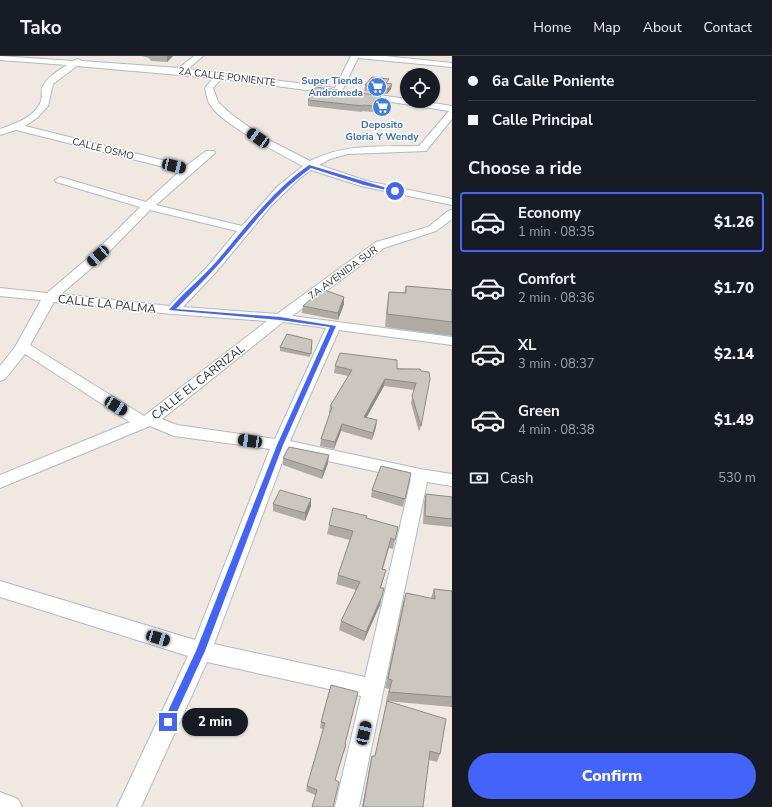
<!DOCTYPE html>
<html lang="en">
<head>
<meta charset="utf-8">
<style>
  :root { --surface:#171b24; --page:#20242c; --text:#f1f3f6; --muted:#9ea1a6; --line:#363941; --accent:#4264fb }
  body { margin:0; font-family:"Nunito Sans",sans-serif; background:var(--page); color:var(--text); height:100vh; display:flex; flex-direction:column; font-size:15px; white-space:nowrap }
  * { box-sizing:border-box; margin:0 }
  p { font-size:13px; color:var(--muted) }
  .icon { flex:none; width:22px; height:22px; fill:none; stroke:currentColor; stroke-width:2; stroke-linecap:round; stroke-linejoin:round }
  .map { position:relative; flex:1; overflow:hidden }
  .drawer { display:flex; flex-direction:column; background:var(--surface); width:320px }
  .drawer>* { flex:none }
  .guide { display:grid; align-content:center; height:88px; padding:0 16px; background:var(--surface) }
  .tools { position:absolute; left:400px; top:12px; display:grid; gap:8px }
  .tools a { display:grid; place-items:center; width:40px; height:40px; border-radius:50%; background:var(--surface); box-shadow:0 1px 3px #0004; font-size:20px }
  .end { position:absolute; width:18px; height:18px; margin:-9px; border:5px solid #4264fb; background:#fff; box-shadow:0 0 0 2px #fff }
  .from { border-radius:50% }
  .bubble { position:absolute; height:28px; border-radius:14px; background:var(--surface); box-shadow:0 1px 3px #0004; font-size:13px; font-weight:800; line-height:28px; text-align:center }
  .car { position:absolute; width:12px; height:24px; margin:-12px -6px; border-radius:5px; box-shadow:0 0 3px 1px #0007; background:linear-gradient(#222 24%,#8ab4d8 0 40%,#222 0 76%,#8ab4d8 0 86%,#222 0) }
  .guide b { display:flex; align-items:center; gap:14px; height:38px; font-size:15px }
  .guide b+b { border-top:1px solid var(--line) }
  .guide i { width:10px; height:10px; background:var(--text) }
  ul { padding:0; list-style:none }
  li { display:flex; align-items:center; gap:12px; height:60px; margin:0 8px 6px; padding:0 8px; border:2px solid transparent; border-radius:4px }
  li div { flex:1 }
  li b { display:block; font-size:15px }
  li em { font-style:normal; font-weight:800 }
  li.on { border-color:var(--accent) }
  li>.icon { width:36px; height:36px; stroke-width:1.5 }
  h2 { padding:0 16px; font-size:18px; line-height:48px }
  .pay { display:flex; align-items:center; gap:10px; height:44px; padding:0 16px; font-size:15px }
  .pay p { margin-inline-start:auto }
  .action { display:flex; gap:8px; margin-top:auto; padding:8px 16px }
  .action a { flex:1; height:46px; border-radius:24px; background:var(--accent); color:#fff; font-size:16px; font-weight:800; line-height:46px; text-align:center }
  header { display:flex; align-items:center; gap:24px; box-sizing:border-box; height:56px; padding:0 20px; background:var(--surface); border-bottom:1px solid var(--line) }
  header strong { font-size:19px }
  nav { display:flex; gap:22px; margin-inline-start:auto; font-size:14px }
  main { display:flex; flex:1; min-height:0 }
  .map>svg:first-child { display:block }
</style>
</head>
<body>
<header>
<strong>Tako</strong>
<nav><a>Home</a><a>Map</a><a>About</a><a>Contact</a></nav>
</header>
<main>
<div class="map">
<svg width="452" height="751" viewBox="0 0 452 751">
  <rect width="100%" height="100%" fill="#efe9e1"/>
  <path fill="#f0e6d1" d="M419,0h33v6l-32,-3z"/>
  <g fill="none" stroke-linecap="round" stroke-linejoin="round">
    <defs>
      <path id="minor" d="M0,0l73,5 5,-2 4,2 97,7 15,-12h9l-15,13 147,19 16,-32h34l67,7v4l-94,-9 -16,33 -4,3 -117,-15 -8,9 5,14 13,12 30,22 49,25c35,-18 71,-14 109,-15l30,-35 -89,-14 -4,-3 1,-2 50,7v2h13l32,5v13l-26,32 -78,3 -18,5 -11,6 48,16 85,18v6l-91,-19 -50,-16 -12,9 -28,27 -54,65 -34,36 94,7 99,-72 52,-15 20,-16 4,-1v9l-16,12 -52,17 -92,68 160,21v8l-113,-15 -49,111 130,28 32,5v12l-25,-4 -68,325h-24l26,-111 -154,-34 -66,145h-24l71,-151 -188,-59v-16l195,59 75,-191 -96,-13 -24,-10 -150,62v-13l130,-53 -105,-68 -20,25 -5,2v-15l15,-19 26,-47 -41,-4v-8l47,5 47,-40 46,-46 -84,-25 -1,-2 5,-3 86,25 34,-31 -164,-41 -16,5v-6c15,-5 35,-12 41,-28 2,-5 -1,-11 2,-15 5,-10 15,-15 24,-21l-67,-5zM77,10l136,12 -8,10c1,5 2,10 4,15 10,20 73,52 94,63l-26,21 -35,39 -86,-21 59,-52 -1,-2h-8l-20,15 -161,-40 12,-8 11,-12 5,-22zM150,154l87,21 -29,35 -39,40 -108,-12 41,-35zM54,246l118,12 95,7 -123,95 -114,-71zM283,266l43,6 -51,111 -98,-14 -15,-6zM286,396l125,27 -46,198 -151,-33z
        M0,736l18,7 4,8h-22z"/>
    </defs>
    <use href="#minor" stroke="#b4b7c1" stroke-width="2"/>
    <use href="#minor" fill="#fff" fill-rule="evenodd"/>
  </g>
  <path fill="#afaba4" d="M142,0h31l-6,6 -16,-1 -2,-3z
    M388,27l3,6 -4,5 -23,-3 1,-6z
    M381,40l-1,6 -8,10 -10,-1v1l-54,-6v-6z
    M406,230l46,4v46l-67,-9 2,-23 2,-12 15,1z
    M344,248l-6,16 -36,-7 1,-7z
    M312,284l-2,17 -30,-6v-4z
    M335,310l85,3 1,57 -2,6 -8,-29 3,-13 -30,-4 -18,32 10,9 -4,13 -31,-9 -7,18 -14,-3 1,-7 9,-26h-1l1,-7 18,-30 -14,-3z
    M283,402l45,5 -6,16 -39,-14z
    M411,417l-8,34 -32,-10 1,-7z
    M426,438l26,3v30l-29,-3 1,-22z
    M311,443v7l-6,15 -32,-10v-7z
    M366,462l32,9 -5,22 -4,-1 -6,21 3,1 -5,18 -1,17 -16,36 -25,-11 2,-9 15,-31 -20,-6 2,-9 12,-35 -23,-6 2,-9z
    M434,533l18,2v116l-66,-6 3,-12 -4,-1 18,-86 3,-9 25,5z
    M331,629l14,59h1l-1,6 -30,45 -9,-4 1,-5 16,-57 -3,-1 1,-6z
    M387,645l53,53 -3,8 -8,-2 -6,47h-61l8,-43 2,-8h3l10,-46z"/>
  <path fill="#8e8b86" d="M167,0h6l-6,6z
    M392,28l-1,5 -4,5 1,-5z
    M381,40l-1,6 -8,10 1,-6z
    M344,241v7l-6,16v-7z
    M385,323l-1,7 -21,38 1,-7z
    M377,364l-1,7 -4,13 1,-7z
    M342,368l-1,7 -7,18 1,-7z
    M329,399l-1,8 -6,16 1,-8z
    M311,443v7l-6,15v-8z
    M382,540l-2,9 -16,36 2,-9z"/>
  <path fill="#cbc7bf" stroke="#8e8b86" d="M372,21l17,2 -3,4 6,1 -4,5 -23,-4z
    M316,31l65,9 -8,10 -10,-1v1l-55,-6z
    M406,230l46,4v32l-65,-8 2,-22 17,1z
    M322,233l22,8 -6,16 -35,-7z
    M287,278l25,6 -1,14 -31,-7z
    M340,297l57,7v9h23l1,2 8,1 1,7 -9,47 -9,-30 4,-13 -31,-4 -21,38 13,3 -4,13 -31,-9 -7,18 -14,-3 11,-32 -2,-1 22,-36 -17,-4z
    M289,391l40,8 -6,16 -40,-13z
    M381,410l30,7 -6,26 -33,-9z
    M280,434l31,9 -6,14 -32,-9z
    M426,438l26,3v22l-27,-3z
    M333,452l34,8 -1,2 32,9 -3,13 -4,-2 -9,31 4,1 -6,18h4l-2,8 -16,36 -25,-11 19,-39 -22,-7 15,-44 -24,-6z
    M434,533l18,2v106l-63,-5 3,-12 -4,-1 18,-86 29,6z
    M331,629l27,7 -13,52h1l-11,36 4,2 -6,25h-21l5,-17 -10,-4 18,-63 -4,-1z
    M387,645l59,18 -6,35 -10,-3 -7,56h-60l9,-51h3z"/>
  <path fill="#4264fb" d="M309,109l88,26 -2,1 -31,-7 -53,-17c-37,26 -63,63 -93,97 -13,15 -28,29 -42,44l104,8 56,9 -53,119 -78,206 -34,74 -3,1 -5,-4 33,-71 81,-206 53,-118 -50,-7 -111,-10c14,-17 32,-31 47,-48 29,-34 56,-71 93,-97z"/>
  <defs>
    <symbol id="supermarket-disc" viewBox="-11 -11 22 22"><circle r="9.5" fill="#3f7fe0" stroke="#fff"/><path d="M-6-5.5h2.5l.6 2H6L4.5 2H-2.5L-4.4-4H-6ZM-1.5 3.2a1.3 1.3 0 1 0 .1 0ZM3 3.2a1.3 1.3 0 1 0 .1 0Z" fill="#fff"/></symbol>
  </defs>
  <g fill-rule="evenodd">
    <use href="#supermarket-disc" x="366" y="20" width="22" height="22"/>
    <use href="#supermarket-disc" x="371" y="40" width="22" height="22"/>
  </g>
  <g text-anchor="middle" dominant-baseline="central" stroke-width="3" stroke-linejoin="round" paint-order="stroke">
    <g font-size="10" fill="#2e2e2e" stroke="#fff">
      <text transform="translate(227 21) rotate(7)">2A CALLE PONIENTE</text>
      <text transform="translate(103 93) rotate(14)">CALLE OSMO</text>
      <text transform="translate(343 217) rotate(-36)">7A AVENIDA SUR</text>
    </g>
    <g font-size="10" font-weight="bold" fill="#366cbe" stroke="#fff" text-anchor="end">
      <text x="363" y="25">Super Tienda<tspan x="363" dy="12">Andromeda</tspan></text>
      <text x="382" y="69" text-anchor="middle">Deposito<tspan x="382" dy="12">Gloria Y Wendy</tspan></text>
    </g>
    <g font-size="12" fill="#2e2e2e" stroke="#fff">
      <text transform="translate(107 248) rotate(6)">CALLE LA PALMA</text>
      <text transform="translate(198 326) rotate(-38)">CALLE EL CARRIZAL</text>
    </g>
  </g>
</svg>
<div class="tools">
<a><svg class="icon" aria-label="locate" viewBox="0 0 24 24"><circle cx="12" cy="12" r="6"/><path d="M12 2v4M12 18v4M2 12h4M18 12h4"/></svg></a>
</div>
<i class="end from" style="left:395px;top:135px"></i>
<i class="end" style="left:168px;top:666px"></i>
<div class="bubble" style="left:182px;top:652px;width:66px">2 min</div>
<i class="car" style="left:258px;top:82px;rotate:305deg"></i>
<i class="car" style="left:174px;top:110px;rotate:103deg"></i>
<i class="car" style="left:98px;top:200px;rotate:229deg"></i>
<i class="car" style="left:116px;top:350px;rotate:122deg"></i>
<i class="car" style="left:250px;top:385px;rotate:278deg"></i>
<i class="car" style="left:158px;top:582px;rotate:107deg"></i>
<i class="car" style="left:364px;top:677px;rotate:13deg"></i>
</div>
<section class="drawer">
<div class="guide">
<b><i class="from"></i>6a Calle Poniente</b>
<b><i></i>Calle Principal</b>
</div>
<h2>Choose a ride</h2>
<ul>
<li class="on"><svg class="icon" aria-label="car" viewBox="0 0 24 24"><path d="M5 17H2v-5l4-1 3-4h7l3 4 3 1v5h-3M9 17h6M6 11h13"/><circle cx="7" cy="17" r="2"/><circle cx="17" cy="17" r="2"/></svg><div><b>Economy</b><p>1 min · 08:35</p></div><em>$1.26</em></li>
<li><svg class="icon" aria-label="car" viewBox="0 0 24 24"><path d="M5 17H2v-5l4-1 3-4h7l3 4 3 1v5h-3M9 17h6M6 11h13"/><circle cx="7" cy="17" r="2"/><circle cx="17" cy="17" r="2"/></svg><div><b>Comfort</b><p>2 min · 08:36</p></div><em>$1.70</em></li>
<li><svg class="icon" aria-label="car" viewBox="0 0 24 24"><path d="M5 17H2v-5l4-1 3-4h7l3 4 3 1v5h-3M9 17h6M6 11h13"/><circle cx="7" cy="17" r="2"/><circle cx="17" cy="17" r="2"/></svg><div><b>XL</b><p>3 min · 08:37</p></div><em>$2.14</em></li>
<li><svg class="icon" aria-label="car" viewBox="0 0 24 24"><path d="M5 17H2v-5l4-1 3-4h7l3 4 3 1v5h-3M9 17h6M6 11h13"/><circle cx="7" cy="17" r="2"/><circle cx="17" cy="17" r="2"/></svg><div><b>Green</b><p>4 min · 08:38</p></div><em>$1.49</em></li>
</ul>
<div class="pay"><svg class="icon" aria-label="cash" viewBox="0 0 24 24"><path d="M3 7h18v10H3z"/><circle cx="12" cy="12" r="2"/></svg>Cash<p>530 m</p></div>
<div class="action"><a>Confirm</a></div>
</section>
</main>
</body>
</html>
